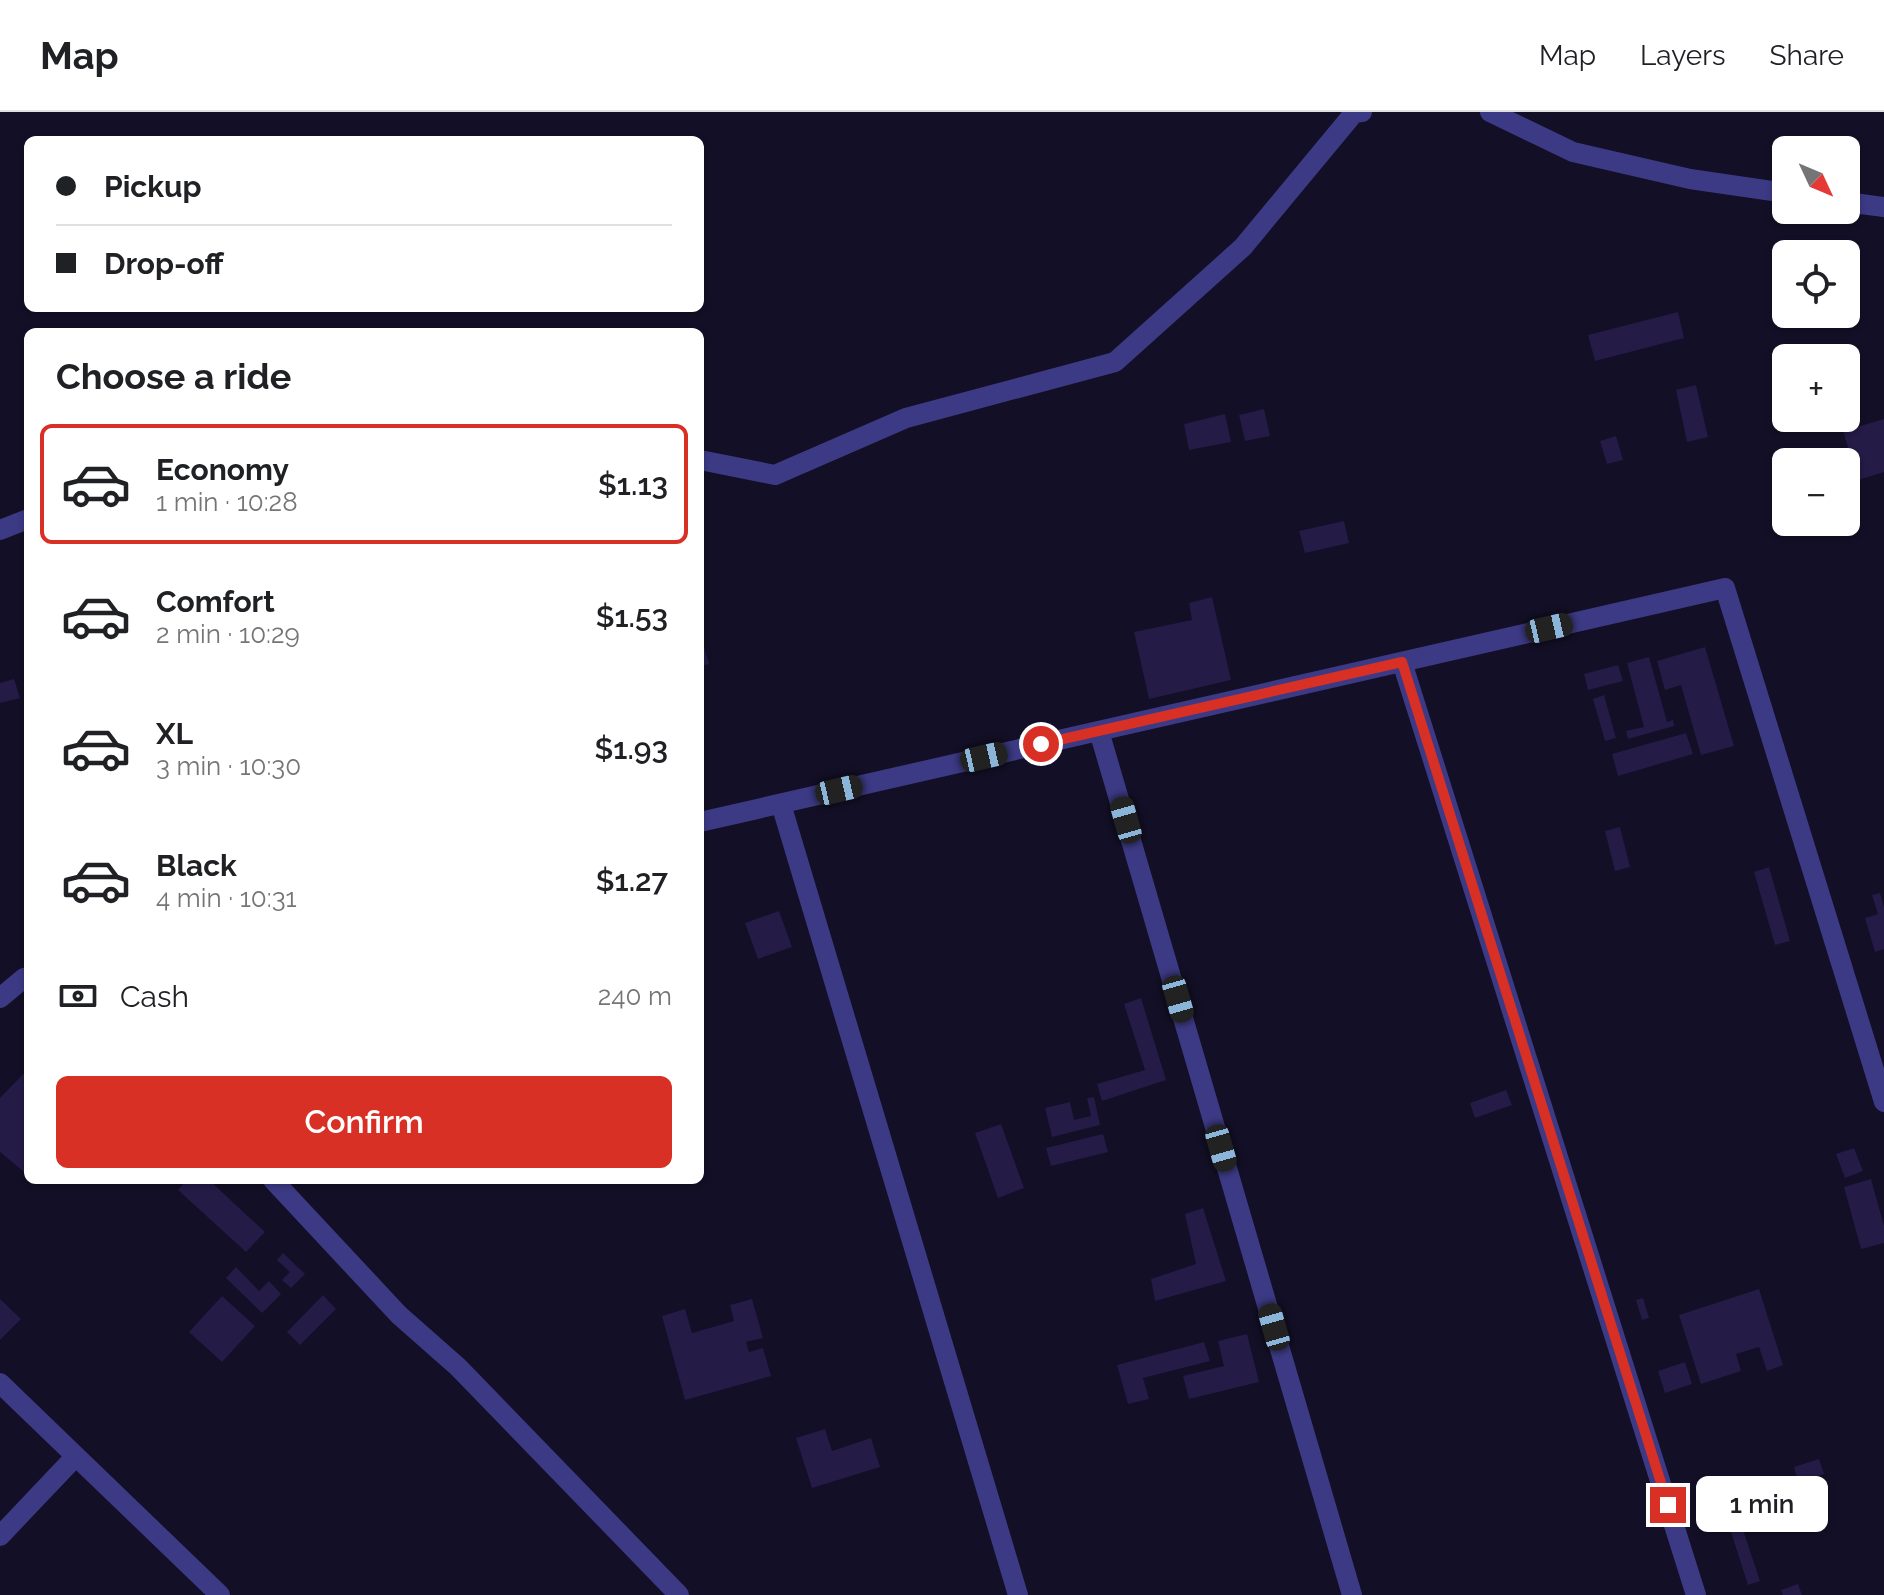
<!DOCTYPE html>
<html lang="en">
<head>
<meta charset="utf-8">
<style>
  :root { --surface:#fff; --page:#f2f2f2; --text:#202124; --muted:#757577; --line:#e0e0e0; --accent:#d93025 }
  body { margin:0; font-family:Raleway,sans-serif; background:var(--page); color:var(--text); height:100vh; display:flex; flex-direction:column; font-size:30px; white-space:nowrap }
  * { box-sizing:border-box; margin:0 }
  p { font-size:26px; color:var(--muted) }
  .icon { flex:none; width:44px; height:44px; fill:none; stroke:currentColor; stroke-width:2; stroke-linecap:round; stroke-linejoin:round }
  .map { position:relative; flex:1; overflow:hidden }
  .side { position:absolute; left:24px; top:216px; width:680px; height:856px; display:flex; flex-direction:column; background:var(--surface); border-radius:12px; box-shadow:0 2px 6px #0004 }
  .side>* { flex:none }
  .guide { position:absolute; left:24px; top:24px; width:680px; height:176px; border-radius:12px; box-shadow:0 2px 6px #0004; display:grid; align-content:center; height:176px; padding:0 32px; background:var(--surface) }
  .needle { width:52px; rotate:134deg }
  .tools { position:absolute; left:1772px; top:24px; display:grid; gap:16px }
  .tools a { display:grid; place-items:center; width:88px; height:88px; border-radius:12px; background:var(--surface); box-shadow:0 2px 6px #0004; font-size:40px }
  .end { position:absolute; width:36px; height:36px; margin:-18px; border:10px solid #d93025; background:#fff; box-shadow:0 0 0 4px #fff }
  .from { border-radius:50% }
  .bubble { position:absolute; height:56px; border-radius:12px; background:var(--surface); box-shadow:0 2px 6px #0004; font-size:26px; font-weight:600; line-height:56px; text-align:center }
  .car { position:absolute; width:24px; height:48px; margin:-24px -12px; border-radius:10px; box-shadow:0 0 6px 2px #0007; background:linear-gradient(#222 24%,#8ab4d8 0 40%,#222 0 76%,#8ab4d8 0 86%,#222 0) }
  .guide b { display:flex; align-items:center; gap:28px; height:76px; font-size:30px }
  .guide b+b { border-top:2px solid var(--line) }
  .guide i { width:20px; height:20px; background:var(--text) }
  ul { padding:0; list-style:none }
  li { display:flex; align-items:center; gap:24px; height:120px; margin:0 16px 12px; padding:0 16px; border:4px solid transparent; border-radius:12px }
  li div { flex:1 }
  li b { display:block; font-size:30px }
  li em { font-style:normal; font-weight:600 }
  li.on { border-color:var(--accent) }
  li>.icon { width:72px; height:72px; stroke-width:1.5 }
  h2 { padding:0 32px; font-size:36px; line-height:96px }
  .pay { display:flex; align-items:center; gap:20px; height:88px; padding:0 32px; font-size:30px }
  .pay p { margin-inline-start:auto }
  .action { display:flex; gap:16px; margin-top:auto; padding:16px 32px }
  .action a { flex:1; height:92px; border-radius:12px; background:var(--accent); color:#fff; font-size:32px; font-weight:600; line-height:92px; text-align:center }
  header { display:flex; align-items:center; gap:48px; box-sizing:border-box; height:112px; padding:0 40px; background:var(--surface); border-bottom:2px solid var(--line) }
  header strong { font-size:38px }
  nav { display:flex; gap:44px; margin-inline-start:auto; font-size:28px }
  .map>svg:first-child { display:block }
</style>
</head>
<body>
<header>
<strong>Map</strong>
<nav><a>Map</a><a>Layers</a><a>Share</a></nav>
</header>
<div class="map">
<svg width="1884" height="1483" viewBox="0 0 1884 1483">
  <rect width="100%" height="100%" fill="#130f26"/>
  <path fill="#241b47" d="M1678,200l6,26 -89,23 -7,-26z
    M1696,273l12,52 -21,5 -11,-52z
    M1264,297l6,27 -25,5 -6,-26z
    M1225,302l6,28 -42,8 -5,-26z
    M1884,307v53l-26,8 -15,-49z
    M1616,324l7,24 -16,4 -7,-23z
    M1344,409l5,22 -44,10 -6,-22z
    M1212,485l19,83 -82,19 -15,-67 58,-12 -3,-17z
    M700,522l9,30 -9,2z
    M1705,535l29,99 -33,9 -20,-70 -16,5 -8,-29z
    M1649,545l18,65 6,-2 1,6 -46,13 -2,-8 18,-4 -17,-64z
    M1618,553l5,16 -35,9 -4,-16z
    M14,567l6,19 -20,5v-20z
    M1604,583l12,43 -11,3 -12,-42z
    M1686,621l7,21 -75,22 -6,-22z
    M1620,715l10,40 -15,4 -10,-40z
    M1769,755l21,74 -15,4 -21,-73z
    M1880,781l4,14v42l-9,3 -10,-34 13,-4 -6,-19z
    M779,799l13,36 -34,12 -13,-36z
    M1141,886l25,82 -64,21 -5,-17 48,-14 -21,-66z
    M28,957v98l-4,5 -24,-20v-54z
    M1506,978l6,15 -37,13 -5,-15z
    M1094,985l6,28 -48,12 -7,-29 25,-6 4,18 17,-4 -4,-18z
    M1001,1012l23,64 -26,10 -23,-65z
    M1103,1022l5,18 -57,14 -5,-18z
    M1854,1036l9,23 -18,7 -9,-24z
    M1871,1067l13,47v17l-23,6 -17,-62z
    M187,1068h22l56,52 -19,20 -68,-62z
    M1203,1096l23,73 -71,20 -4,-22 45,-15 -11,-50z
    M283,1141l22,21 -14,14 -9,-8 8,-8 -13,-12z
    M236,1155l23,24 10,-10 12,13 -19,19 -36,-35z
    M1759,1177l24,76 -16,6 -8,-24 -23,7 5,17 -40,13 -22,-69z
    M323,1183l13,14 -36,36 -13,-13z
    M222,1184l33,30 -33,36 -33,-30z
    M1643,1186l6,20 -7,2 -6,-20z
    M0,1187l21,20 -21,21z
    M752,1187l11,39 -17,4 3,10 14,-4 8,28 -86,24 -23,-84 23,-7 7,24 42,-12 -4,-16z
    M1247,1222l12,48 -70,17 -6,-23 41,-10 -6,-25z
    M1204,1230l6,19 -67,17 6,21 -21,5 -11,-39z
    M1685,1250l7,22 -27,9 -7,-22z
    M825,1317l7,22 39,-13 9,29 -68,21 -16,-50z
    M1819,1347l5,15 -26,8 -4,-15z
    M1734,1391l26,78 -12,4 -25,-78z
    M1798,1472l4,11h-19l-2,-5z"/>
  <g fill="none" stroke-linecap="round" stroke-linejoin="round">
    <path stroke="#3d3a85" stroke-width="20" d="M1490,0l83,40 117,27 96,14
      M1846,90l38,5
      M700,348l75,15 131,-57 209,-56 128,-115 111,-134 8,-1
      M0,418l28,-11
      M1402,550l294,933
      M1099,619l253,864
      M781,692l237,791
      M700,710l1025,-234 159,514
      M0,886l24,-20 4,-1
      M273,1068l126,135 59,52 221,228
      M0,1271l220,212
      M0,1424l75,-79"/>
  </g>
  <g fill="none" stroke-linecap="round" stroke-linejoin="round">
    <path stroke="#d93025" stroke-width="10" d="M1041,632l361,-82 266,843"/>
  </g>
</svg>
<div class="tools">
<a><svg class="needle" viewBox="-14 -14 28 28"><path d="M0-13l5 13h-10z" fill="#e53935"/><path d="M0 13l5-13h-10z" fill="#757577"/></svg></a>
<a><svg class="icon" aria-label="locate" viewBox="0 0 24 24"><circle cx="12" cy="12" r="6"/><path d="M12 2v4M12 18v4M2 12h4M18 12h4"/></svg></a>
<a>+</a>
<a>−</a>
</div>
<i class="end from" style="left:1041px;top:632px"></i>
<i class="end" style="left:1668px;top:1393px"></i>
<div class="bubble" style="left:1696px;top:1364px;width:132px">1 min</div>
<i class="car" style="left:1549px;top:516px;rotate:77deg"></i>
<i class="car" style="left:984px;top:645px;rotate:77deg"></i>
<i class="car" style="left:839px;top:678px;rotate:77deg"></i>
<i class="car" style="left:1126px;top:708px;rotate:344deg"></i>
<i class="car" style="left:1178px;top:887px;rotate:164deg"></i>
<i class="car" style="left:1221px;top:1036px;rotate:164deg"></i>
<i class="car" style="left:1274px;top:1215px;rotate:344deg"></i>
<div class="guide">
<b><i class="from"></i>Pickup</b>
<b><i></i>Drop-off</b>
</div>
<section class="side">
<h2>Choose a ride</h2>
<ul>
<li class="on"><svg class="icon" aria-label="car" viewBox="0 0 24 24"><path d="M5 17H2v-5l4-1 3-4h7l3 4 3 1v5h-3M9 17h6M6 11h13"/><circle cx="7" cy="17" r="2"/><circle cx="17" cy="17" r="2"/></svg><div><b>Economy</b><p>1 min · 10:28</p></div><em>$1.13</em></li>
<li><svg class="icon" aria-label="car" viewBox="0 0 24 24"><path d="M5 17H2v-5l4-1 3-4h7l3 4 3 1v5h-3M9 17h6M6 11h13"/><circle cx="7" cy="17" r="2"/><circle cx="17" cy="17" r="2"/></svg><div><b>Comfort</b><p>2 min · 10:29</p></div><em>$1.53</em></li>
<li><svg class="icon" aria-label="car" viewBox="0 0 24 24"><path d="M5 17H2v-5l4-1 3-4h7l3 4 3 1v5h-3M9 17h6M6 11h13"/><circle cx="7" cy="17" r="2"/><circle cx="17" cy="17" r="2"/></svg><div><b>XL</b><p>3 min · 10:30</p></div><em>$1.93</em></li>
<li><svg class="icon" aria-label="car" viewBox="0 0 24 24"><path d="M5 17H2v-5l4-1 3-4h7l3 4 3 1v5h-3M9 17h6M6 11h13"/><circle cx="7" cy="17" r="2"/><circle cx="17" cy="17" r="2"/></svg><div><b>Black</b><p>4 min · 10:31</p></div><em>$1.27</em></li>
</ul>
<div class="pay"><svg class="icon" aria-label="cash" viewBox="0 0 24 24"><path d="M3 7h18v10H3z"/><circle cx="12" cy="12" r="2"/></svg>Cash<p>240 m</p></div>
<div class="action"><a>Confirm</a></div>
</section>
</div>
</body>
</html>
